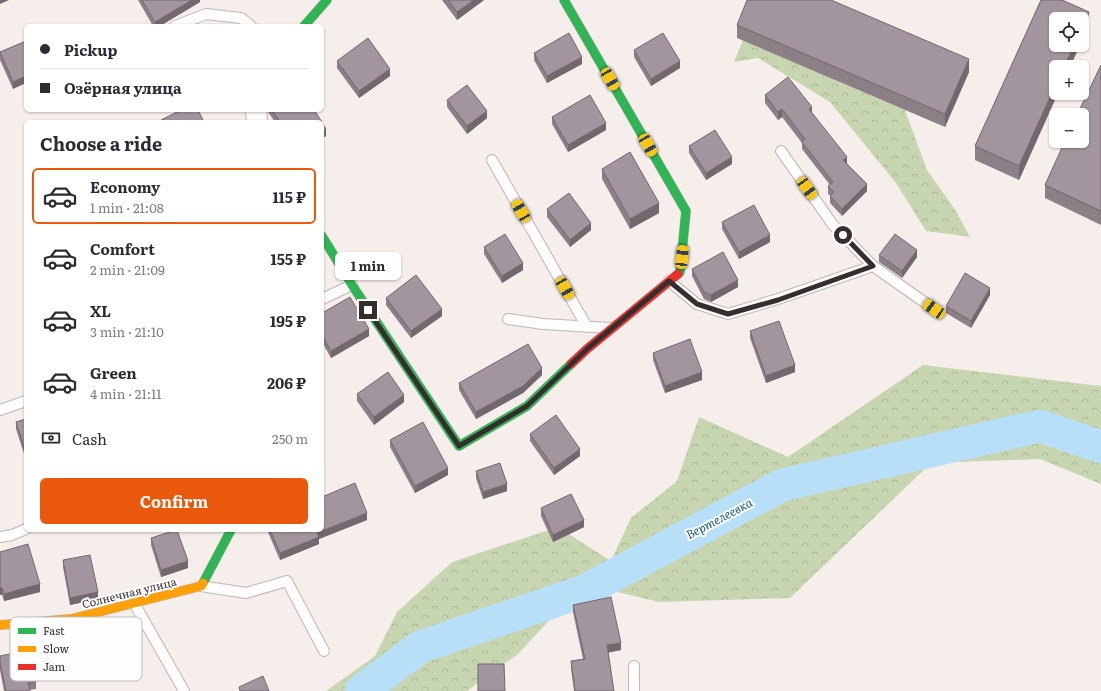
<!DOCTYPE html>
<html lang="en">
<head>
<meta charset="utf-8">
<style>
  :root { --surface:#fff; --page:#f2f2f3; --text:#2b2b33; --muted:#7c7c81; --line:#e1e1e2; --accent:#ea580c }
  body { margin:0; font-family:Literata,serif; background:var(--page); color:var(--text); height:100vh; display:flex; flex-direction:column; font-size:15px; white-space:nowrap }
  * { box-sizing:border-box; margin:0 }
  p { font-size:13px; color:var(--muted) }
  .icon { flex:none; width:22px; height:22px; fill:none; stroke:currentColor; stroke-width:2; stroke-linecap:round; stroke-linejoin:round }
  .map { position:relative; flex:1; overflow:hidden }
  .side { position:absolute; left:24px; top:120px; width:300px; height:412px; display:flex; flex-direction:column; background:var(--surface); border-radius:6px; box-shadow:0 1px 3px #0004 }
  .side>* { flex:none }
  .hud { position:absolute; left:24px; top:24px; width:300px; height:88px; border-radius:6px; box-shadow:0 1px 3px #0004; display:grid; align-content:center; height:88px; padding:0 16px; background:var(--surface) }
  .fabs { position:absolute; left:1049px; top:12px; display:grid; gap:8px }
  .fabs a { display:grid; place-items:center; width:40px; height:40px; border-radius:6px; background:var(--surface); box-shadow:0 1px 3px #0004; font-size:20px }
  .end { position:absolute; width:18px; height:18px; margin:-9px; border:5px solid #342f2d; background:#fff; box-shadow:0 0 0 2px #fff }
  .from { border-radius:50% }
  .bubble { position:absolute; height:28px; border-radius:6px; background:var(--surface); box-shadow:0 1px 3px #0004; font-size:13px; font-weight:700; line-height:28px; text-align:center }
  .car { position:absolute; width:12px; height:24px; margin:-12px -6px; border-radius:5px; box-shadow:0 0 3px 1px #0007; background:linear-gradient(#f5c518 24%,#345 0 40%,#f5c518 0 76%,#345 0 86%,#f5c518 0) }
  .hud b { display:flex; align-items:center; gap:14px; height:38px; font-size:15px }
  .hud b+b { border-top:1px solid var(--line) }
  .hud i { width:10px; height:10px; background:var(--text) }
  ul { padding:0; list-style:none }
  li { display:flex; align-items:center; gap:12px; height:56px; margin:0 8px 6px; padding:0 8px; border:2px solid transparent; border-radius:6px }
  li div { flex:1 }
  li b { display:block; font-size:15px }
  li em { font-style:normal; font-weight:700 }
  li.selected { border-color:var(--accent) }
  li>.icon { width:36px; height:36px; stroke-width:1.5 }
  h2 { padding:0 16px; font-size:18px; line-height:48px }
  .pay { display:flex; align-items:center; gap:10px; height:44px; padding:0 16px; font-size:15px }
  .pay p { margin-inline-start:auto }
  .primary-button { display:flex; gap:8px; margin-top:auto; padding:8px 16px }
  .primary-button a { flex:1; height:46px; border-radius:6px; background:var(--accent); color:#fff; font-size:16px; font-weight:700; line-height:46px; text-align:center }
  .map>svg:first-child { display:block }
</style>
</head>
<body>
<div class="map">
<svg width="1101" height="691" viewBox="0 0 1101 691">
  <defs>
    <pattern id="forest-crowns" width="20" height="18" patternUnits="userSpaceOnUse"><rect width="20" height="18" fill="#c7d6b0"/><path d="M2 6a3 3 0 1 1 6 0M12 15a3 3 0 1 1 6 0" fill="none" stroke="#acb898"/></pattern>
  </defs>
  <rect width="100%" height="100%" fill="#f6eeeb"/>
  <path fill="url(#forest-crowns)" d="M746,33l91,48 68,29 22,60 29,41 14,26 -44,-6 -30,-48 -66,-81 -72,-44 -24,4z
    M923,365l178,21v98l-61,-25 -109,4 -141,135 -131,4 -54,-13 -49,24 -38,41 -51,37h-141l49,-35 22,-44 55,-50 106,-35 53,34 20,-43 46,-37 22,-64 89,40z"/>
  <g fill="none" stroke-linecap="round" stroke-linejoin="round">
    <path stroke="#b8dff8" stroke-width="33" d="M361,691l59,-44 164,-56 198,-106 258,-59 61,21"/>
    <defs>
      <path id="lane" d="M175,26l31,-12 35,4 10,8
        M781,151l52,74 40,41 61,43
        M492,160l95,167
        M669,281l28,23 31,10 50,-15 95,-33
        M322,299l30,-14
        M508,319l35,5 67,4
        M0,410l26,-9
        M0,537l12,-2 14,-6
        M201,586l45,7 41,-12 37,70
        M134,603l50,88
        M634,666v25"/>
      <path id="street" d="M256,110l1,12"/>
      <path id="fast" d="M564,0l122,211 -6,61 -2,2
        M304,26l23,-26
        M322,236l30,49 107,161 68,-40 44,-42
        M203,583l28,-53"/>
      <path id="slow" d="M0,625l71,-6 130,-33 2,-3"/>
      <path id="jam" d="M571,364l16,-15 91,-75"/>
    </defs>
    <use href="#lane" stroke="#bdb7b5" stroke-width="12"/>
    <use href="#street" stroke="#bdb7b5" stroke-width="22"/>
    <use href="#fast" stroke="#bdb7b5" stroke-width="10"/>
    <use href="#slow" stroke="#bdb7b5" stroke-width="10"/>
    <use href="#jam" stroke="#bdb7b5" stroke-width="10"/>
    <use href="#lane" stroke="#fefcfc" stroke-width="10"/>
    <use href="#street" stroke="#fefcfc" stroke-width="20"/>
    <use href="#fast" stroke="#30b455" stroke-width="9"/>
    <use href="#slow" stroke="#ff9f0a" stroke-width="9"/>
    <use href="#jam" stroke="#e5322d" stroke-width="9"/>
  </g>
  <path fill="#8c8087" d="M138,0h62v2l-40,24h-7z
    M442,0h42l-27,20z
    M1041,0h21l27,12v14l-7,14v-21h-26v26h24l-10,22h-14v26h2l-39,87 -44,-20v-14z
    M737,25l232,47 -24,55 -208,-89z
    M26,41l-13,48 -13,-29v-8z
    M634,50l46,18 -29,18 -17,-29z
    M534,53l48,11 -35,19 -13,-23z
    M337,61l53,15 -31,22 -22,-30z
    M1101,65v160l-56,-27v-13z
    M765,95l47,18 35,51 20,27 -25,25 -12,-13v-8l-2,-1v-8l2,-1 -28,-36v-6l-20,-26 -4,3 -13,-17z
    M447,100l40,18 -20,16 -20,-27z
    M268,110h46l8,12h-47l-7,-10z
    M552,117l54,13 -38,22 -16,-28z
    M689,146l43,18 -26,16 -17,-27z
    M602,169l57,44 -29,16 -28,-50z
    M547,209l44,21 -21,17 -23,-30z
    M722,222l48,20 -31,17 -17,-30z
    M484,247l39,23 -21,13 -18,-29z
    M879,255l38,2 -15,21 -23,-16z
    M692,269l46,18 -27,15 -7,-3 -12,-23z
    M990,295l-19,33 -25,-15v-7z
    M386,298l56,18 -31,22 -25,-33z
    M322,313l47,23 -38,22 -9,-16z
    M750,331l45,41 -29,11 -16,-45z
    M653,353l49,27 -37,13 -12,-33z
    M542,375l-19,18 -47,26 -17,-29v-7z
    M357,394l47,8 -30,23 -17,-24z
    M26,419v41l-10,-31v-7z
    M530,434l50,22 -26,19 -24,-34z
    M390,440l58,35 -33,18 -25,-46z
    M476,471l31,20 -24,8 -7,-21z
    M541,508l43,19 -31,15 -12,-26z
    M367,520l-48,19v5l-39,16 -13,-30h55z
    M151,538l37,30 -27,9 -10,-32z
    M0,552l40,40 -36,9 -2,-6z
    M63,560l35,39 -28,6 -7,-38z
    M573,605l48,45 -13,2 6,39h-40l-3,-23v-7l12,-2 -10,-47z
    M0,656l36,26v7l-7,1 1,1h-26l-4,-21z"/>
  <path fill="#72686e" d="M0,0h9l-9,4z
    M192,0h8v2l-40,24h-5v-4z
    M474,0h10l-27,20v-8z
    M1089,12v14l-7,14v-14z
    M1074,45h6l-10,22h-6z
    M582,57v7l-35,19v-7z
    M969,59v13l-24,55v-13z
    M680,61v7l-29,18v-7z
    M390,69v7l-31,22v-7z
    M26,76v7l-13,6v-7z
    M1056,84v9h2l-39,87v-14z
    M812,107v7l-3,-5z
    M782,109v8l-4,3v-8z
    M487,111v7l-20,16v-8z
    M606,123v7l-38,22v-7z
    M326,129v7l-4,3v-7z
    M732,157v7l-26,16v-7z
    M847,157v7l-4,-4z
    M867,184v7l-25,25v-7z
    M659,203v10l-29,16v-10z
    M591,223v7l-21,17v-7z
    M770,235v7l-31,17v-7z
    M917,250v7l-15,21v-7z
    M523,263v7l-21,13v-7z
    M738,280v7l-27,15v-7z
    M990,288v7l-19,33v-7z
    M442,309v7l-31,22v-7z
    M369,329v7l-38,22v-7z
    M795,365v7l-29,11v-7z
    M542,368v7l-19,18 -47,26v-7z
    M702,372v8l-37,13v-7z
    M404,395v7l-30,23v-8z
    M580,449v7l-26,19v-7z
    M448,468v7l-33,18v-7z
    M507,484v7l-24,8v-7z
    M367,513v7l-48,19v5l-39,16v-7l37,-20z
    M584,520v7l-31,15v-7z
    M188,561v7l-27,9v-7z
    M40,584v8l-36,9v-7z
    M0,588h2v7h-2z
    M98,592v7l-28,6v-7z
    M621,643v7l-14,3v-8z"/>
  <path fill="#a3959d" stroke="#72686e" d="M142,0h50l-37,22z
    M448,0h26l-17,12z
    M747,0h84l138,59 -24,55 -208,-89z
    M1041,0h21l27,12 -7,14v-7h-26v26h18l-10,22h-8v17l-37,82 -44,-20z
    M569,33l13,24 -35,19 -13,-23z
    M663,33l17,28 -29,18 -17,-29z
    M368,38l22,31 -31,22 -22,-30z
    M26,41v35l-13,6 -13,-30z
    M1101,65v146l-56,-26 20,-44h17v-26h-5z
    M788,77l24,30 -3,2 38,48 -4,3 24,24 -25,25 -12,-13 4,-4 -6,-6 5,-4 -31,-40 3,-3 -23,-30 -4,3 -13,-17z
    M467,85l20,26 -20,15 -20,-26z
    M590,95l16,28 -38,22 -16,-28z
    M181,110h17l6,12h-42l-1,-2z
    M272,110h42l8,12h-42z
    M322,123l4,6 -4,3z
    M715,130l17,27 -26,16 -17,-27z
    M630,152l29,51 -29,16 -28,-50z
    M569,193l22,30 -21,17 -23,-31z
    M754,205l16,30 -31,17 -17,-30z
    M505,234l18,29 -21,13 -18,-29z
    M895,234l22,16 -15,21 -23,-16z
    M723,252l15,28 -27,15 -7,-3 -12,-23z
    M965,273l25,15 -19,33 -25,-15z
    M416,275l26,34 -31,22 -25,-33z
    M350,297l19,32 -38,22 -9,-16v-22z
    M779,321l16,44 -29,11 -16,-45z
    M690,339l12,33 -37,14 -12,-33z
    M528,344l14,24 -19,18 -47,26 -17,-29z
    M388,372l16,23 -30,22 -17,-23z
    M556,415l24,34 -26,19 -24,-34z
    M26,419v34l-10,-31z
    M423,422l25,46 -33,18 -25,-46z
    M500,463l7,21 -24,8 -7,-21z
    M355,483l12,30 -50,20 2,4 -39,16 -10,-23h52v-33z
    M571,494l13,26 -31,15 -12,-27z
    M176,530h1l11,31 -27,9 -10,-32z
    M28,544l12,40 -36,10 -2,-6h-2v-36z
    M90,555l8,37 -28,6 -7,-38z
    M611,597l10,46 -14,2 7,46h-39l-4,-30 14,-2 -12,-54z
    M29,650l7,32 -8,1 2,8h-24l-6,-28v-7z
    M478,664h26l1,27h-27z
    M263,676l6,15h-29l-1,-4z"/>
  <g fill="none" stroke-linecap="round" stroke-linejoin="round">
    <path stroke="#342f2d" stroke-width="5" d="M368,310l91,136 68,-40 60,-57 82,-68 28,23 31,10 50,-14 95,-34 -30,-31"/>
  </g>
  <g text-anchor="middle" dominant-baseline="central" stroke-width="4" stroke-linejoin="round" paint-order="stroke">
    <g font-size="11" fill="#342f2d" stroke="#fdfdfd">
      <text transform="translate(129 592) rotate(-14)">Солнечная улица</text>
    </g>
    <g font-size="12" font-style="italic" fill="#225b7a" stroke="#fdfdfd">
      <text transform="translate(719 518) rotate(-28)">Вертелеевка</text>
    </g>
  </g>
  <rect x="10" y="617" width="132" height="64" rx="6" fill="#fdfdfd" stroke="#c1bfbf" stroke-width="1"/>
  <rect x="18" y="628" width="18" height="6" fill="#30b455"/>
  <rect x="18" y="646" width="18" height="6" fill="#ff9f0a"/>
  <rect x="18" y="664" width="18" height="6" fill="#e5322d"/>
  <g font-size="11" fill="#342f2d">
    <text x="43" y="635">Fast</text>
    <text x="43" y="653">Slow</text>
    <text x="43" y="671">Jam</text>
  </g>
</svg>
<div class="fabs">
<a><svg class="icon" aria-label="locate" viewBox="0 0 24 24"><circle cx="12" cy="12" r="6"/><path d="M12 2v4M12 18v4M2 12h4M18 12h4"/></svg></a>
<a>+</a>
<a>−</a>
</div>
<i class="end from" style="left:843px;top:235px"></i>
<i class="end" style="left:368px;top:310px"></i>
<div class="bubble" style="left:335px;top:252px;width:66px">1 min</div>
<i class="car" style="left:610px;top:79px;rotate:150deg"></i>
<i class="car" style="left:648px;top:145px;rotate:150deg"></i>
<i class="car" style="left:807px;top:188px;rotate:145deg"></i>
<i class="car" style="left:521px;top:211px;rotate:330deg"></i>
<i class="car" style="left:682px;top:257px;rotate:6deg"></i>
<i class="car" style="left:565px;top:288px;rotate:150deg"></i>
<i class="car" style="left:934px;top:309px;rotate:305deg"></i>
<div class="hud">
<b><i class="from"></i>Pickup</b>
<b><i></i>Озёрная улица</b>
</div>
<section class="side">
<h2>Choose a ride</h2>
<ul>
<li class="selected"><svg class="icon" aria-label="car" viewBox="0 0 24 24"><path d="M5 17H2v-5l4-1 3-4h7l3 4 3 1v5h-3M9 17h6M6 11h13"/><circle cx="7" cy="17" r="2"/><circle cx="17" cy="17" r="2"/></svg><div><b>Economy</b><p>1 min · 21:08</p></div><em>115 ₽</em></li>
<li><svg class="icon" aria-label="car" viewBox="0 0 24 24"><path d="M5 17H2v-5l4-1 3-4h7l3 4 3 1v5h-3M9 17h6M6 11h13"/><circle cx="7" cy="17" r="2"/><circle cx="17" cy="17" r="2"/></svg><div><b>Comfort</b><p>2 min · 21:09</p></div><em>155 ₽</em></li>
<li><svg class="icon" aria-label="car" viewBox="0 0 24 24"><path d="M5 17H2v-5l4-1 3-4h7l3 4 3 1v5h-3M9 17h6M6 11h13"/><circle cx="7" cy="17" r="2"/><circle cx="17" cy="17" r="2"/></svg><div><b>XL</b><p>3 min · 21:10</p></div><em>195 ₽</em></li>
<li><svg class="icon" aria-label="car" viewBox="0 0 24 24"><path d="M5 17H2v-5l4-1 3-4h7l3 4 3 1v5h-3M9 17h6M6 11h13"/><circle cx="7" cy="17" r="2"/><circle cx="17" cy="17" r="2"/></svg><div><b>Green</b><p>4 min · 21:11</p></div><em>206 ₽</em></li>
</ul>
<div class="pay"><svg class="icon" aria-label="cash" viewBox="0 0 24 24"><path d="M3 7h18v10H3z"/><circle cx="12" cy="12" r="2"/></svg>Cash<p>250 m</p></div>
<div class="primary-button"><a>Confirm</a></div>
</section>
</div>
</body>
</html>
